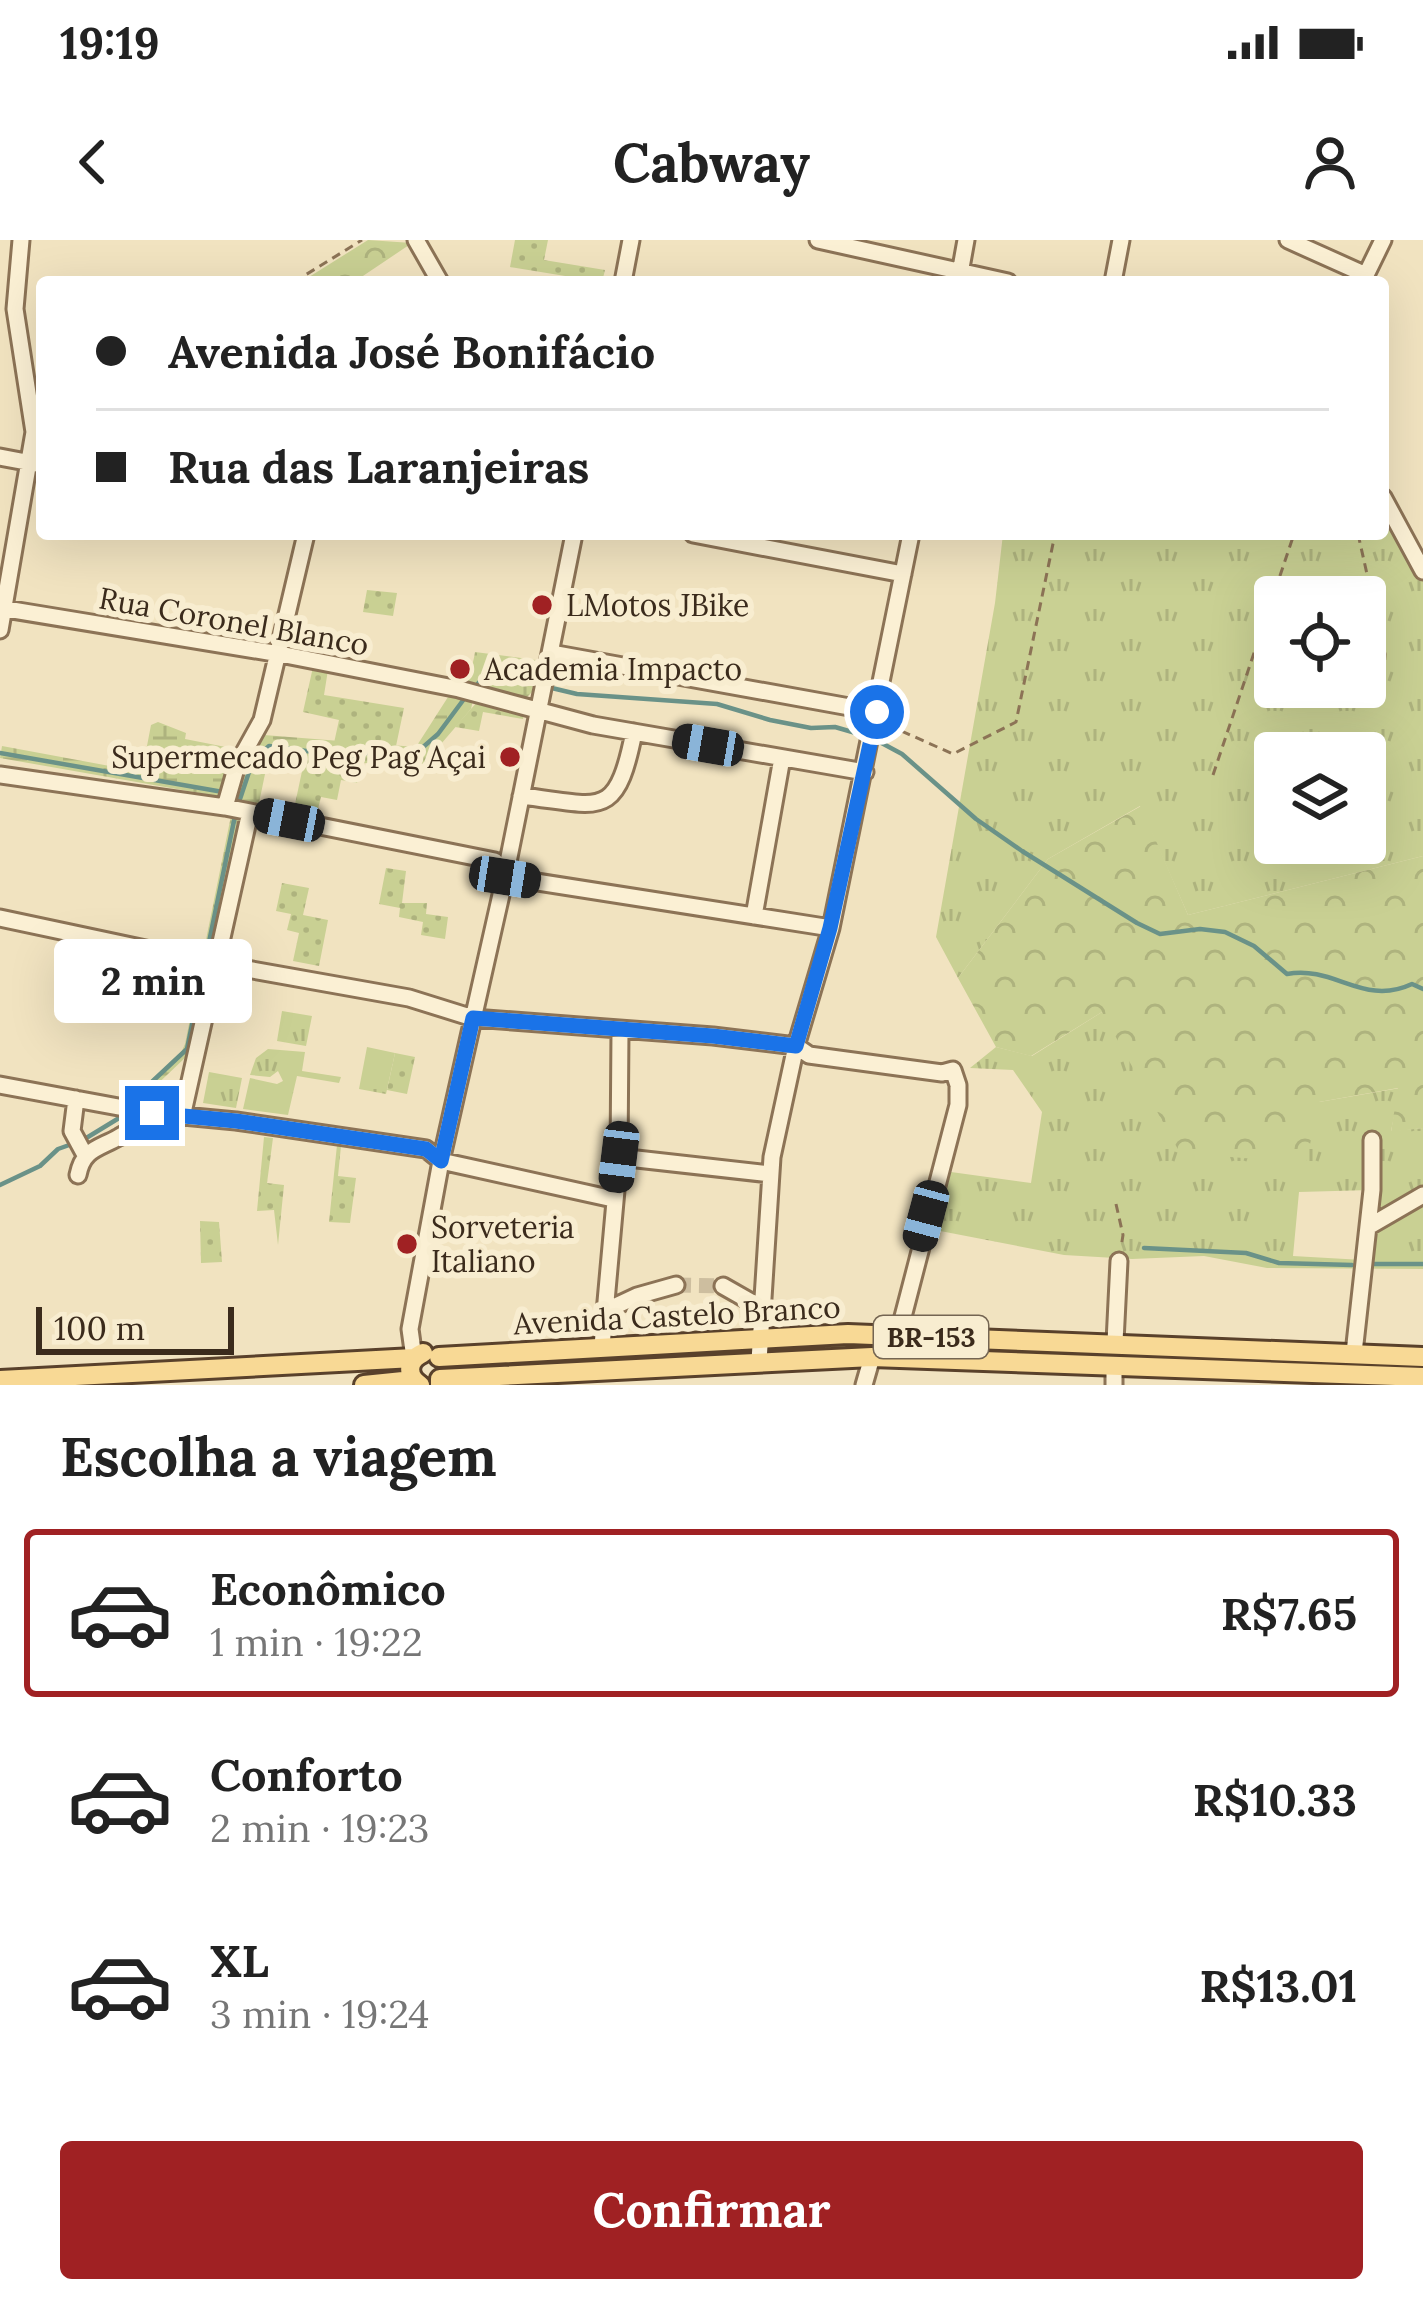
<!DOCTYPE html>
<html lang="pt">
<head>
<meta charset="utf-8">
<style>
  :root { --surface:#fff; --page:#f2f2f2; --text:#222; --muted:#767676; --line:#e0e0e0; --accent:#a02123 }
  body { margin:0; font-family:Lora,serif; background:var(--page); color:var(--text); height:100vh; display:flex; flex-direction:column; font-size:45px; white-space:nowrap }
  * { box-sizing:border-box; margin:0 }
  p { font-size:39px; color:var(--muted) }
  .icon { flex:none; width:66px; height:66px; fill:none; stroke:currentColor; stroke-width:2; stroke-linecap:round; stroke-linejoin:round }
  .map { position:relative; height:1145px; overflow:hidden }
  .sheet { display:flex; flex-direction:column; background:var(--surface); flex:1 }
  .sheet>* { flex:none }
  .banner { position:absolute; left:36px; top:36px; width:1353px; height:264px; border-radius:12px; box-shadow:0 12px 48px #0002; display:grid; align-content:center; height:264px; padding:0 60px; background:var(--surface) }
  .controls { position:absolute; left:1254px; top:336px; display:grid; gap:24px }
  .controls a { display:grid; place-items:center; width:132px; height:132px; border-radius:12px; background:var(--surface); box-shadow:0 12px 48px #0002; font-size:60px }
  .scale { position:absolute; left:36px; bottom:30px; width:198px; box-sizing:border-box; padding-left:12px; border:6px solid #3b2b1c; border-top:0; font-size:33px; line-height:42px; white-space:nowrap; color:#3b2b1c; -webkit-text-stroke:9px #f8edd0; paint-order:stroke }
  .end { position:absolute; width:54px; height:54px; margin:-27px; border:15px solid #1a73e8; background:#fff; box-shadow:0 0 0 6px #fff }
  .from { border-radius:50% }
  .bubble { position:absolute; height:84px; border-radius:12px; background:var(--surface); box-shadow:0 12px 48px #0002; font-size:39px; font-weight:800; line-height:84px; text-align:center }
  .car { position:absolute; width:36px; height:72px; margin:-36px -18px; border-radius:15px; box-shadow:0 0 9px 3px #0007; background:linear-gradient(#222 24%,#8ab4d8 0 40%,#222 0 76%,#8ab4d8 0 86%,#222 0) }
  .banner b { display:flex; align-items:center; gap:42px; height:114px; font-size:45px }
  .banner b+b { border-top:3px solid var(--line) }
  .banner i { width:30px; height:30px; background:var(--text) }
  ul { padding:0; list-style:none }
  li { display:flex; align-items:center; gap:36px; height:168px; margin:0 24px 18px; padding:0 36px; border:6px solid transparent; border-radius:12px }
  li div { flex:1 }
  li b { display:block; font-size:45px }
  li em { font-style:normal; font-weight:800 }
  li.on { border-color:var(--accent) }
  li>.icon { width:108px; height:108px; stroke-width:1.5 }
  h2 { padding:0 60px; font-size:54px; line-height:144px }
  .cta { display:flex; gap:24px; margin-top:auto; padding:24px 60px }
  .cta a { flex:1; height:138px; border-radius:12px; background:var(--accent); color:#fff; font-size:48px; font-weight:800; line-height:138px; text-align:center }
  .status { display:flex; justify-content:space-between; align-items:center; height:84px; padding:0 60px; background:var(--surface); direction:ltr }
  .status svg { height:33px; fill:currentColor }
  header { display:flex; justify-content:space-between; align-items:center; height:156px; padding:0 60px; background:var(--surface); font-size:54px; font-weight:800 }
  .map>svg:first-child { display:block }
</style>
</head>
<body>
<div class="status"><b>19:19</b><svg viewBox="0 0 49 12"><path d="M0 12V9h3v3zM5 12V6h3v6zM10 12V3h3v9zM15 12V0h3v12zM26 1h20v11H26zM47 4h2v5h-2z"/></svg></div>
<header><svg class="icon" aria-label="back" viewBox="0 0 24 24"><path d="M15 5l-7 7 7 7"/></svg>Cabway<svg class="icon" aria-label="person" viewBox="0 0 24 24"><circle cx="12" cy="8" r="4"/><path d="M4 21q1-7 8-7t8 7"/></svg></header>
<div class="map">
<svg width="1423" height="1145" viewBox="0 0 1423 1145">
  <defs>
    <pattern id="grass-tufts" width="24" height="20" patternUnits="userSpaceOnUse" patternTransform="scale(3)"><rect width="24" height="20" fill="#c9d093"/><path d="M3 7l-1-3M5 7V3M7 7l1-3M15 17l-1-3M17 17v-4M19 17l1-3" fill="none" stroke="#aeb37e"/></pattern>
    <pattern id="forest-crowns" width="20" height="18" patternUnits="userSpaceOnUse" patternTransform="scale(3)"><rect width="20" height="18" fill="#c9d093"/><path d="M2 6a3 3 0 1 1 6 0M12 15a3 3 0 1 1 6 0" fill="none" stroke="#aeb37e"/></pattern>
    <pattern id="wetland-marsh" width="20" height="14" patternUnits="userSpaceOnUse" patternTransform="scale(3)"><rect width="20" height="14" fill="#c9d093"/><path d="M1 5h8M5 5V1M11 12h8M15 12V8" fill="none" stroke="#aeb37e"/></pattern>
    <pattern id="garden-dots" width="8" height="8" patternUnits="userSpaceOnUse" patternTransform="scale(3)"><rect width="8" height="8" fill="#c9d093"/><path d="M2 2h.1M6 6h.1" fill="none" stroke="#aeb37e" stroke-width="1.8" stroke-linecap="round"/></pattern>
  </defs>
  <rect width="100%" height="100%" fill="#f1e3c0"/>
  <path fill="url(#grass-tufts)" fill-rule="evenodd" d="M1383,256l40,75v285l-235,59 -48,-109 -92,53 -90,119 -22,-41 59,-334 8,-69h380zM1275,357h90v90h-90zM1275,513h90v90h-90z
    M282,771l30,5 -6,30 -29,-5z
    M1102,772l217,90 81,-14 -9,43 32,-3v141l-156,-1 -63,-12 -72,3 -68,-4 -129,-25 16,-58 80,11 11,-71 -29,-42 -43,-2 26,-21 36,9zM1371,950l-8,70 -70,-4 6,-64z
    M367,807l28,6 -9,41 -27,-5z
    M268,809l37,3 -3,19 39,6 -2,6 -42,-7 -9,39 -45,-6 7,-31 27,6 6,-3 -5,-10 -8,6 -20,-2 6,-17z
    M209,832l33,6 -6,30 -33,-5z
    M783,1103l208,4v3l-213,2v-6z
    M740,1108l-5,6 -125,9 6,-8z"/>
  <path fill="url(#forest-crowns)" d="M368,0l44,3 -58,39h-53z
    M1141,566l47,109 235,-59v272l-32,4 7,-44 -79,14 -13,61 -126,-10 -78,-141 -71,44 -35,-9 -38,-69 90,-119z"/>
  <path fill="url(#wetland-marsh)" d="M475,412l61,8 -4,32 -5,5 -40,-7 -13,6 -3,13 -48,56 -94,-3 -59,-12 -11,53 -16,-1 -55,253 -41,39 -10,-2 43,-37 5,-11 49,-243 -2,-9 26,-53 6,-4 152,12 32,-50c18,-10 24,-26 27,-45z
    M158,482l28,11 -1,6 56,11 -19,47 -222,-39 2,-12 140,26 9,-47z"/>
  <path fill="url(#garden-dots)" d="M515,0h33l-4,20 61,10 -3,12 -92,-15z
    M367,350l30,3 -4,23 -30,-4z
    M313,427l15,3 -4,25 80,13 -8,38 -62,-3 5,-23 -36,-8z
    M478,461l47,8 -2,10 -40,-7 -4,19 -24,-4z
    M305,517l57,6 -5,20 -16,-3 -4,20 -16,-3 -4,16 -23,-4z
    M386,628l20,3 -4,32h25l-1,11 22,3 -3,22 -24,-4 2,-13 -24,-5 1,-9 -21,-4z
    M282,643l27,5 -6,27 25,5 -9,46 -26,-5 6,-28 -12,-3 4,-16 -15,-3z
    M395,813l20,4 -8,37 -20,-4z
    M264,897l9,1 -6,45 17,2 -6,60 -4,-35 -17,1z
    M337,905l4,1 -3,30 18,2 -6,45 -21,-1z
    M200,981l19,1 3,40 -21,1z"/>
  <g fill="none" stroke-linecap="round" stroke-linejoin="round">
    <path stroke="#6a9288" stroke-width="4.5" d="M475,447l7,-8 19,-3 76,18 140,10 53,16 41,8 24,-1 31,9
      M876,500l26,14 74,65 46,32 115,72 23,11 40,-5 25,3 29,14 33,28c48,-9 76,33 125,10l11,5
      M0,513l223,39
      M238,565l15,-45 16,-14 89,12 19,-11 37,8 24,-21 29,-39
      M131,866l9,-13 47,-44 48,-233
      M83,900l41,-25
      M0,945l40,-19 18,-17 14,-5
      M1144,1008l102,5 33,10 73,2
      M1374,1024h49"/>
    <path stroke="#cdbe9f" stroke-width="15" stroke-dasharray="15 8" stroke-linecap="butt" d="M676,1045l47,1"/>
    <defs>
      <path id="minor" d="M416,0l24,42
        M818,0l190,42
        M1288,0l78,35
        M959,39l7,-39
        M1364,39l19,-39
        M623,42l8,-42
        M1113,42l8,-42
        M0,217l42,8
        M1383,257l40,74
        M693,294l210,40
        M0,368l280,46 179,35 134,36 272,47
        M0,390l34,-198 -19,-123 6,-69
        M551,413l326,59
        M0,535l225,32 270,54 10,16 326,51
        M521,556c80,9 95,26 113,-64
        M225,567l12,-42 25,-45 44,-186
        M754,676l28,-158
        M0,678l202,43 207,37 64,20 240,18 83,10 13,9 133,18 11,-3 5,15v20l-60,231
        M0,845l151,28 85,8 190,28 15,12 172,38
        M76,859l-4,32 13,24
        M182,877l68,-305
        M619,917l151,17
        M78,935c5,-26 20,-26 41,-38 12,-6 22,-16 32,-24
        M1368,987l55,-32
        M723,1046l37,21
        M605,1071l32,-15 39,-11
        M1115,1102l4,-81
        M602,1106l17,-189 1,-126
        M1354,1113l18,-163v-50
        M414,1118l-4,-29 31,-168 64,-284 69,-343
        M759,1121l13,-204 24,-111 35,-118 80,-394
        M1114,1125v20
        M864,1145l8,-28"/>
      <path id="major" d="M439,1117l409,-23 575,23
        M0,1140l414,-22
        M364,1145l49,-5
        M420,1145c-14,-9 -13,-25 3,-32
        M440,1145v-6l432,-22 551,20"/>
    </defs>
    <use href="#minor" stroke="#8c7356" stroke-width="21"/>
    <use href="#major" stroke="#59412b" stroke-width="24"/>
    <path stroke="#8c7356" stroke-width="3" stroke-dasharray="9 6" stroke-linecap="butt" d="M294,42l68,-42
      M1358,294l27,120 -2,39
      M888,485l65,29 63,-32 39,-188
      M1213,535l81,-241
      M1116,964l7,31 -2,13"/>
    <use href="#minor" stroke="#fbf0d4" stroke-width="15"/>
    <use href="#major" stroke="#f8d995" stroke-width="18"/>
  </g>
  <g fill="none" stroke-linecap="round" stroke-linejoin="round">
    <path stroke="#1a73e8" stroke-width="15" d="M152,873l84,8 190,28 15,12 32,-143 240,18 83,10 34,-118 47,-216"/>
  </g>
  <g fill="#a02123" stroke="#f8edd0" stroke-width="4.5">
    <circle cx="542" cy="365" r="12"/>
    <circle cx="460" cy="429" r="12"/>
    <circle cx="510" cy="517" r="12"/>
    <circle cx="407" cy="1004" r="12"/>
  </g>
  <g text-anchor="middle" dominant-baseline="central" stroke-width="12" stroke-linejoin="round" paint-order="stroke">
    <rect fill="#f8edd0" stroke="#746552" stroke-width="3" x="874" y="1076" width="114" height="42" rx="9"/>
    <g font-size="27" font-weight="bold" fill="#3b2b1c">
      <text x="931" y="1097">BR-153</text>
    </g>
    <g font-size="30" fill="#3b2b1c" stroke="#f8edd0" text-anchor="start">
      <text x="566" y="365">LMotos JBike</text>
      <text x="484" y="429">Academia Impacto</text>
      <text x="486" y="517" text-anchor="end">Supermecado Peg Pag Açai</text>
      <text x="431" y="987">Sorveteria<tspan x="431" dy="34">Italiano</tspan></text>
    </g>
    <g font-size="30" fill="#3b2b1c" stroke="#f8edd0">
      <text transform="translate(234 381) rotate(10)">Rua Coronel Blanco</text>
      <text transform="translate(677 1075) rotate(-3)">Avenida Castelo Branco</text>
    </g>
  </g>
</svg>
<div class="controls">
<a><svg class="icon" aria-label="locate" viewBox="0 0 24 24"><circle cx="12" cy="12" r="6"/><path d="M12 2v4M12 18v4M2 12h4M18 12h4"/></svg></a>
<a><svg class="icon" aria-label="layers" viewBox="0 0 24 24"><path d="M12 4l9 5-9 5-9-5zM3 14l9 5 9-5"/></svg></a>
</div>
<div class="scale">100 m</div>
<i class="end from" style="left:877px;top:472px"></i>
<i class="end" style="left:152px;top:873px"></i>
<div class="bubble" style="left:54px;top:699px;width:198px">2 min</div>
<i class="car" style="left:708px;top:505px;rotate:280deg"></i>
<i class="car" style="left:289px;top:580px;rotate:281deg"></i>
<i class="car" style="left:505px;top:637px;rotate:99deg"></i>
<i class="car" style="left:619px;top:917px;rotate:187deg"></i>
<i class="car" style="left:926px;top:976px;rotate:195deg"></i>
<div class="banner">
<b><i class="from"></i>Avenida José Bonifácio</b>
<b><i></i>Rua das Laranjeiras</b>
</div>
</div>
<section class="sheet">
<h2>Escolha a viagem</h2>
<ul>
<li class="on"><svg class="icon" aria-label="car" viewBox="0 0 24 24"><path d="M5 17H2v-5l4-1 3-4h7l3 4 3 1v5h-3M9 17h6M6 11h13"/><circle cx="7" cy="17" r="2"/><circle cx="17" cy="17" r="2"/></svg><div><b>Econômico</b><p>1 min · 19:22</p></div><em>R$7.65</em></li>
<li><svg class="icon" aria-label="car" viewBox="0 0 24 24"><path d="M5 17H2v-5l4-1 3-4h7l3 4 3 1v5h-3M9 17h6M6 11h13"/><circle cx="7" cy="17" r="2"/><circle cx="17" cy="17" r="2"/></svg><div><b>Conforto</b><p>2 min · 19:23</p></div><em>R$10.33</em></li>
<li><svg class="icon" aria-label="car" viewBox="0 0 24 24"><path d="M5 17H2v-5l4-1 3-4h7l3 4 3 1v5h-3M9 17h6M6 11h13"/><circle cx="7" cy="17" r="2"/><circle cx="17" cy="17" r="2"/></svg><div><b>XL</b><p>3 min · 19:24</p></div><em>R$13.01</em></li>
</ul>
<div class="cta"><a>Confirmar</a></div>
</section>
</body>
</html>
